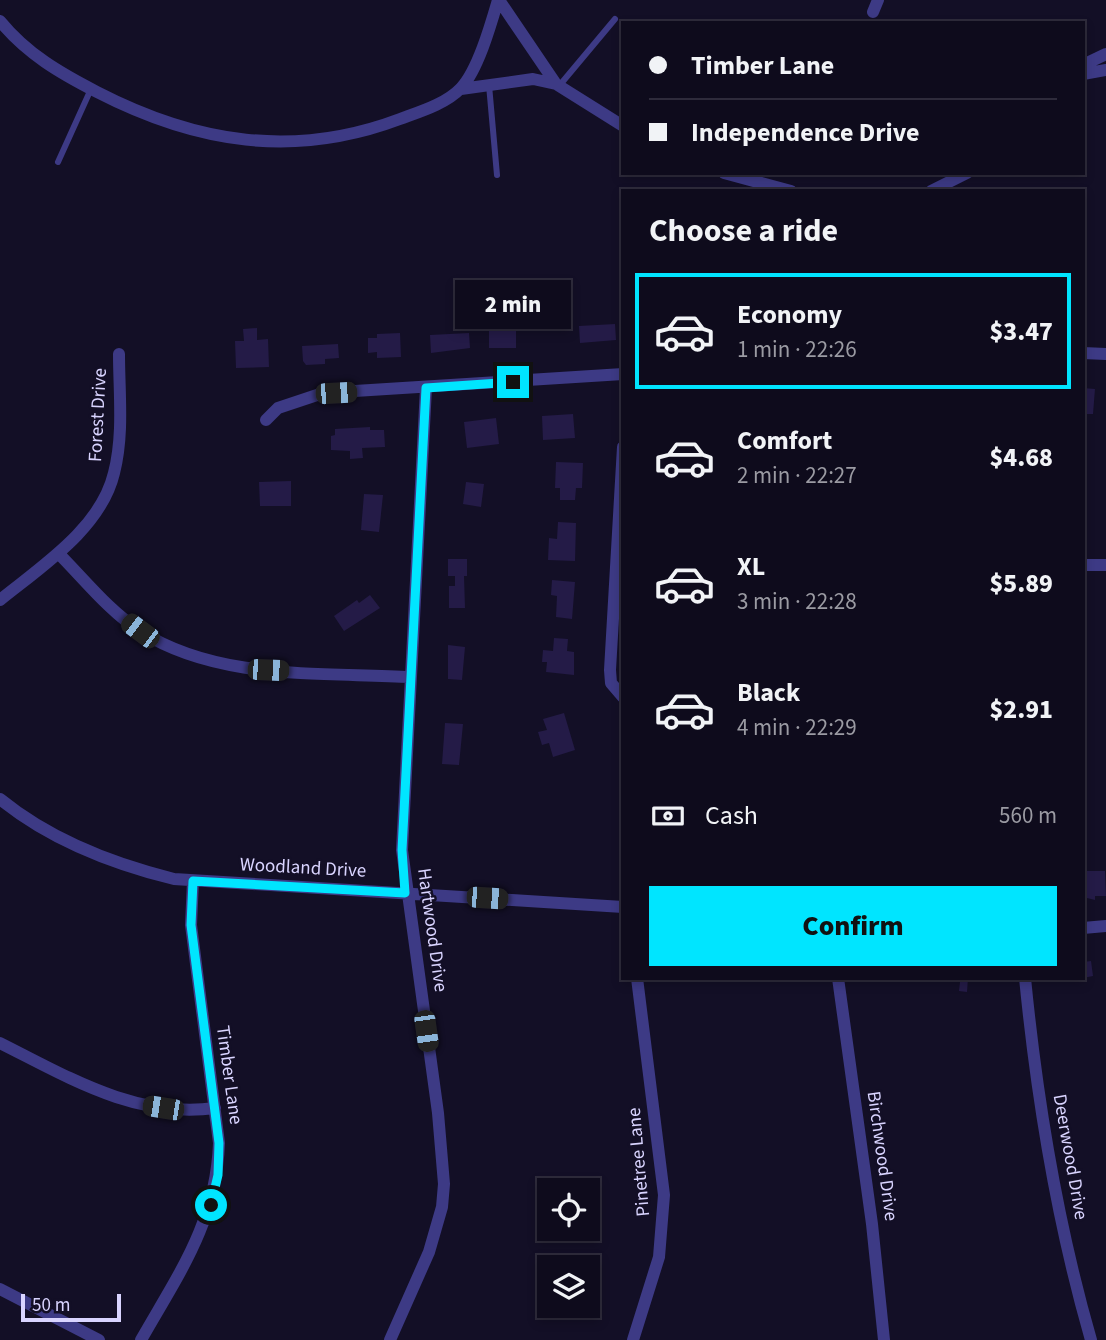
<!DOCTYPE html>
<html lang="en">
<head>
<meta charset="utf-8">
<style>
  :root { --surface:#0e0b1c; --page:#171425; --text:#f1f3f6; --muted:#9b9ba3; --line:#2e2b3b; --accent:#00e5ff }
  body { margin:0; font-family:"Source Sans 3",sans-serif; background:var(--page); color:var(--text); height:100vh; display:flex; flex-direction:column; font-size:26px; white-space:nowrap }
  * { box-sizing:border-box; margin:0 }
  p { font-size:23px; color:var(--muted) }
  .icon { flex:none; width:38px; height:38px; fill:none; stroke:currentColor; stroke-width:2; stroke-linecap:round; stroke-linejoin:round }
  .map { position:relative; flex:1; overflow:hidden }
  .details { position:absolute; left:621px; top:189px; width:464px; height:791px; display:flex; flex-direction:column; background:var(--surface); border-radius:0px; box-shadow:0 4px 10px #0003,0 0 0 2px var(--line) }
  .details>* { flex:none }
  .guide { position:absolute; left:621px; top:21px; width:464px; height:154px; border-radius:0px; box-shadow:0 4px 10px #0003,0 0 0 2px var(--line); display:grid; align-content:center; height:154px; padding:0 28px; background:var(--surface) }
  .controls { position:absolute; left:537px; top:1178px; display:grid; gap:14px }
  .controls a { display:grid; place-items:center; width:63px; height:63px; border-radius:0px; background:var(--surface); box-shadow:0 4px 10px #0003,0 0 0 2px var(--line); font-size:35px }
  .scale { position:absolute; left:21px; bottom:18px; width:100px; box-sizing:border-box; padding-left:7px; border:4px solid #d9d4ff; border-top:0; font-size:19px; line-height:24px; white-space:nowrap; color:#d9d4ff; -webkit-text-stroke:5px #130f26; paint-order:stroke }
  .end { position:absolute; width:32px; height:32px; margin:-16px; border:9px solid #00e5ff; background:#111; box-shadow:0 0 0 4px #111 }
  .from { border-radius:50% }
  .bubble { position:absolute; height:49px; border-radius:0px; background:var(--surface); box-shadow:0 4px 10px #0003,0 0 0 2px var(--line); font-size:23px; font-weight:800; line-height:49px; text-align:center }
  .car { position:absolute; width:21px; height:42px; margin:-21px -10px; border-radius:9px; box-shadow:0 0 5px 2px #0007; background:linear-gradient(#222 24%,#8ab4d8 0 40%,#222 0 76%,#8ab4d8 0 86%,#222 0) }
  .guide b { display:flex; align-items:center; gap:24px; height:66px; font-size:26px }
  .guide b+b { border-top:2px solid var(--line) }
  .guide i { width:18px; height:18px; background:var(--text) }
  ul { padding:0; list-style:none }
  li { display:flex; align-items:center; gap:21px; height:116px; margin:0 14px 10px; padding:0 14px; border:4px solid transparent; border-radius:0px }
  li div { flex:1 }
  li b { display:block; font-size:26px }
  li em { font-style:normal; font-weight:800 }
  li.current { border-color:var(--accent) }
  li>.icon { width:63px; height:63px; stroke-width:1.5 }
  h2 { padding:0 28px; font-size:32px; line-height:84px }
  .pay { display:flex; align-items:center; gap:18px; height:77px; padding:0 28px; font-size:26px }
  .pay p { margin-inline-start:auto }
  .action { display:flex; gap:14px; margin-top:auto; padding:14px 28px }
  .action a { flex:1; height:80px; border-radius:0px; background:var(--accent); color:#111; font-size:28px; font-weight:800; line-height:80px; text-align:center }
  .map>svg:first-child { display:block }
</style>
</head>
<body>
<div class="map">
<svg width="1106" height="1340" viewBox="0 0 1106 1340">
  <rect width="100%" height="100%" fill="#130f26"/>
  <path fill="#241b47" d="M615,324l1,16 -36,3 -1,-17z
    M257,328v12l11,-1 1,28 -33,1 -1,-27h9l-1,-12z
    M489,330h27v18h-27z
    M400,333l1,24 -24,1v-6l-9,1v-15h9v-4z
    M469,333l1,15 -39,5 -1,-18z
    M338,344l1,14 -14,1v5l-19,1 -3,-4 -1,-15z
    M1083,388l12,1 -2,25h-10z
    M573,414l2,24 -32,2 -1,-24z
    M496,418l3,26 -32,4 -3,-26z
    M370,427v3h14l1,17 -23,1 1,10 -13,1v-8l-19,-1v-14l4,-1v-6z
    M556,462l27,1 -1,25h-6l-1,12h-15v-12h-5z
    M291,481v25h-31l-1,-24z
    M466,482l18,2 -3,23 -18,-3z
    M364,494l19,1 -4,37 -18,-2z
    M558,522l18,1 -1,38 -27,-1 1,-22 8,1z
    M448,559h19v17h-3l1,32h-16v-22h6v-10h-7z
    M552,580l23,2 -3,37 -16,-2 1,-21 -6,-1z
    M370,595l10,13 -36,23 -10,-15 23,-16 2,3z
    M554,638l14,1 -1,12 7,1v23l-28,-3 1,-10h-5l1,-12 10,1z
    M448,645l17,2 -3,33 -14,-1z
    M564,713l11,37 -22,7 -4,-14 -7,2 -4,-13 9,-2 -4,-11z
    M445,723l18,1 -4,41 -17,-1z
    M1083,871h22l1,25h-11v4l-12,-3z
    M1091,961l2,15 -10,2v-16z
    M928,978h40l-1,14 -8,-1 1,-9z"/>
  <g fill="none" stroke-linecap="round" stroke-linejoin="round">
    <path stroke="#3d3a85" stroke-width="6" d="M489,85l8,90
      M559,86l56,-67
      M58,162l33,-73"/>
    <path stroke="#3d3a85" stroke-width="12" d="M499,0l57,84
      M873,12l5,-12
      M0,21c27,33 60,52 97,71 99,51 197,67 303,27 19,-7 46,-15 61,-31 17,-18 30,-64 37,-88
      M1083,65l23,-11
      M1083,74l23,-4
      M461,89l72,-10 23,5 67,42
      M724,173l67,18
      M931,191l36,-18
      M1083,353l23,1
      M266,420l12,-12 45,-15 300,-19
      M623,447l-13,223 1,13 12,14
      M58,553c26,26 51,58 82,78 78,50 181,41 271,46
      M1083,565h23
      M0,600c42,-34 101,-72 114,-127 10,-39 5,-80 5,-119
      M0,799c49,40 113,65 174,80l449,28
      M1083,928l23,-2
      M838,978l34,246 12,116
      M1025,978c12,122 32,244 66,362
      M0,1043c68,34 136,76 215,65
      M0,1289l99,51
      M141,1340c38,-67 75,-117 78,-197l-28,-218 2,-44
      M390,1340l39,-88 13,-45 2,-23 -6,-71 -36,-263 24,-462
      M633,1340l26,-83 5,-62 -27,-217"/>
  </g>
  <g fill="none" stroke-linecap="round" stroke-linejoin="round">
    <path stroke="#00e5ff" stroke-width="9" d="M211,1205l7,-30 1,-32 -28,-218 2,-44 212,12 -3,-43 24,-462 87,-6"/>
  </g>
  <g text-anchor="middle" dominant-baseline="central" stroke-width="5" stroke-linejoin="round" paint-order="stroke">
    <g font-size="19" fill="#d9d4ff" stroke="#130f26">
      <text transform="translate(98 415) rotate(-87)">Forest Drive</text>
      <text transform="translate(303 868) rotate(3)">Woodland Drive</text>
      <text transform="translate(432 930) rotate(82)">Hartwood Drive</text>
      <text transform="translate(229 1075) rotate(82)">Timber Lane</text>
      <text transform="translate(882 1156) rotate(82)">Birchwood Drive</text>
      <text transform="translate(1070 1157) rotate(80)">Deerwood Drive</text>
      <text transform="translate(639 1162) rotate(-95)">Pinetree Lane</text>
    </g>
  </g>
</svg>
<div class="controls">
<a><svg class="icon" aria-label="locate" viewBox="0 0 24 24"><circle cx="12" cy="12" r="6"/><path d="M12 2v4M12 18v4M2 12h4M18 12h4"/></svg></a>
<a><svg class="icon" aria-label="layers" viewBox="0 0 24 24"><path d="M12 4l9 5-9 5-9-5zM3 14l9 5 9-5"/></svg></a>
</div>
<div class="scale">50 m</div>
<i class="end from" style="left:211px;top:1205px"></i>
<i class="end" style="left:513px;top:382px"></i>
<div class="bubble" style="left:455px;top:280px;width:116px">2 min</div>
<i class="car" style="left:336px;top:393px;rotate:87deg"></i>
<i class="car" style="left:140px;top:631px;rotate:307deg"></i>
<i class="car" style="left:268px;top:670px;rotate:92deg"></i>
<i class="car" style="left:487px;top:898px;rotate:94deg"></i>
<i class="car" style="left:426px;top:1031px;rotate:172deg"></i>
<i class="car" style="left:163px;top:1108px;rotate:279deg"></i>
<div class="guide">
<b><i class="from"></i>Timber Lane</b>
<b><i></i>Independence Drive</b>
</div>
<section class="details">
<h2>Choose a ride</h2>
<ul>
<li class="current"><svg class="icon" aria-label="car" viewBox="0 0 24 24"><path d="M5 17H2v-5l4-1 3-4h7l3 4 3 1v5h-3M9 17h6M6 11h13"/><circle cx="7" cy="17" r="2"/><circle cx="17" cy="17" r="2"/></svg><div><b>Economy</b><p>1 min · 22:26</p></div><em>$3.47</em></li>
<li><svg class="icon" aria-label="car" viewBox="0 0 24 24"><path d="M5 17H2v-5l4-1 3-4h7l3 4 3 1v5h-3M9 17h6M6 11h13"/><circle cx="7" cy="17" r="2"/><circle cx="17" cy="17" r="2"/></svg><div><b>Comfort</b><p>2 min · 22:27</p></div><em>$4.68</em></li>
<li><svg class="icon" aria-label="car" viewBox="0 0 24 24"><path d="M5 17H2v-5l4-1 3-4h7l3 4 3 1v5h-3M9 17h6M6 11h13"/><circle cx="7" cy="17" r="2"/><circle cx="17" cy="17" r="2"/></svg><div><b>XL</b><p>3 min · 22:28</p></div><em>$5.89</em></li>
<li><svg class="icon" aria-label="car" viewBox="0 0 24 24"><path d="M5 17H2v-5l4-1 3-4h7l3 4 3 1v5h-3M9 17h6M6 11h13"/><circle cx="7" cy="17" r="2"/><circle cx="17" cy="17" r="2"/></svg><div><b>Black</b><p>4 min · 22:29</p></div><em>$2.91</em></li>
</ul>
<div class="pay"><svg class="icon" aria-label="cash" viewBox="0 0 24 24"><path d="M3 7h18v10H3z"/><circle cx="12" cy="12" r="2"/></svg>Cash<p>560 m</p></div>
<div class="action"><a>Confirm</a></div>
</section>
</div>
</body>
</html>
